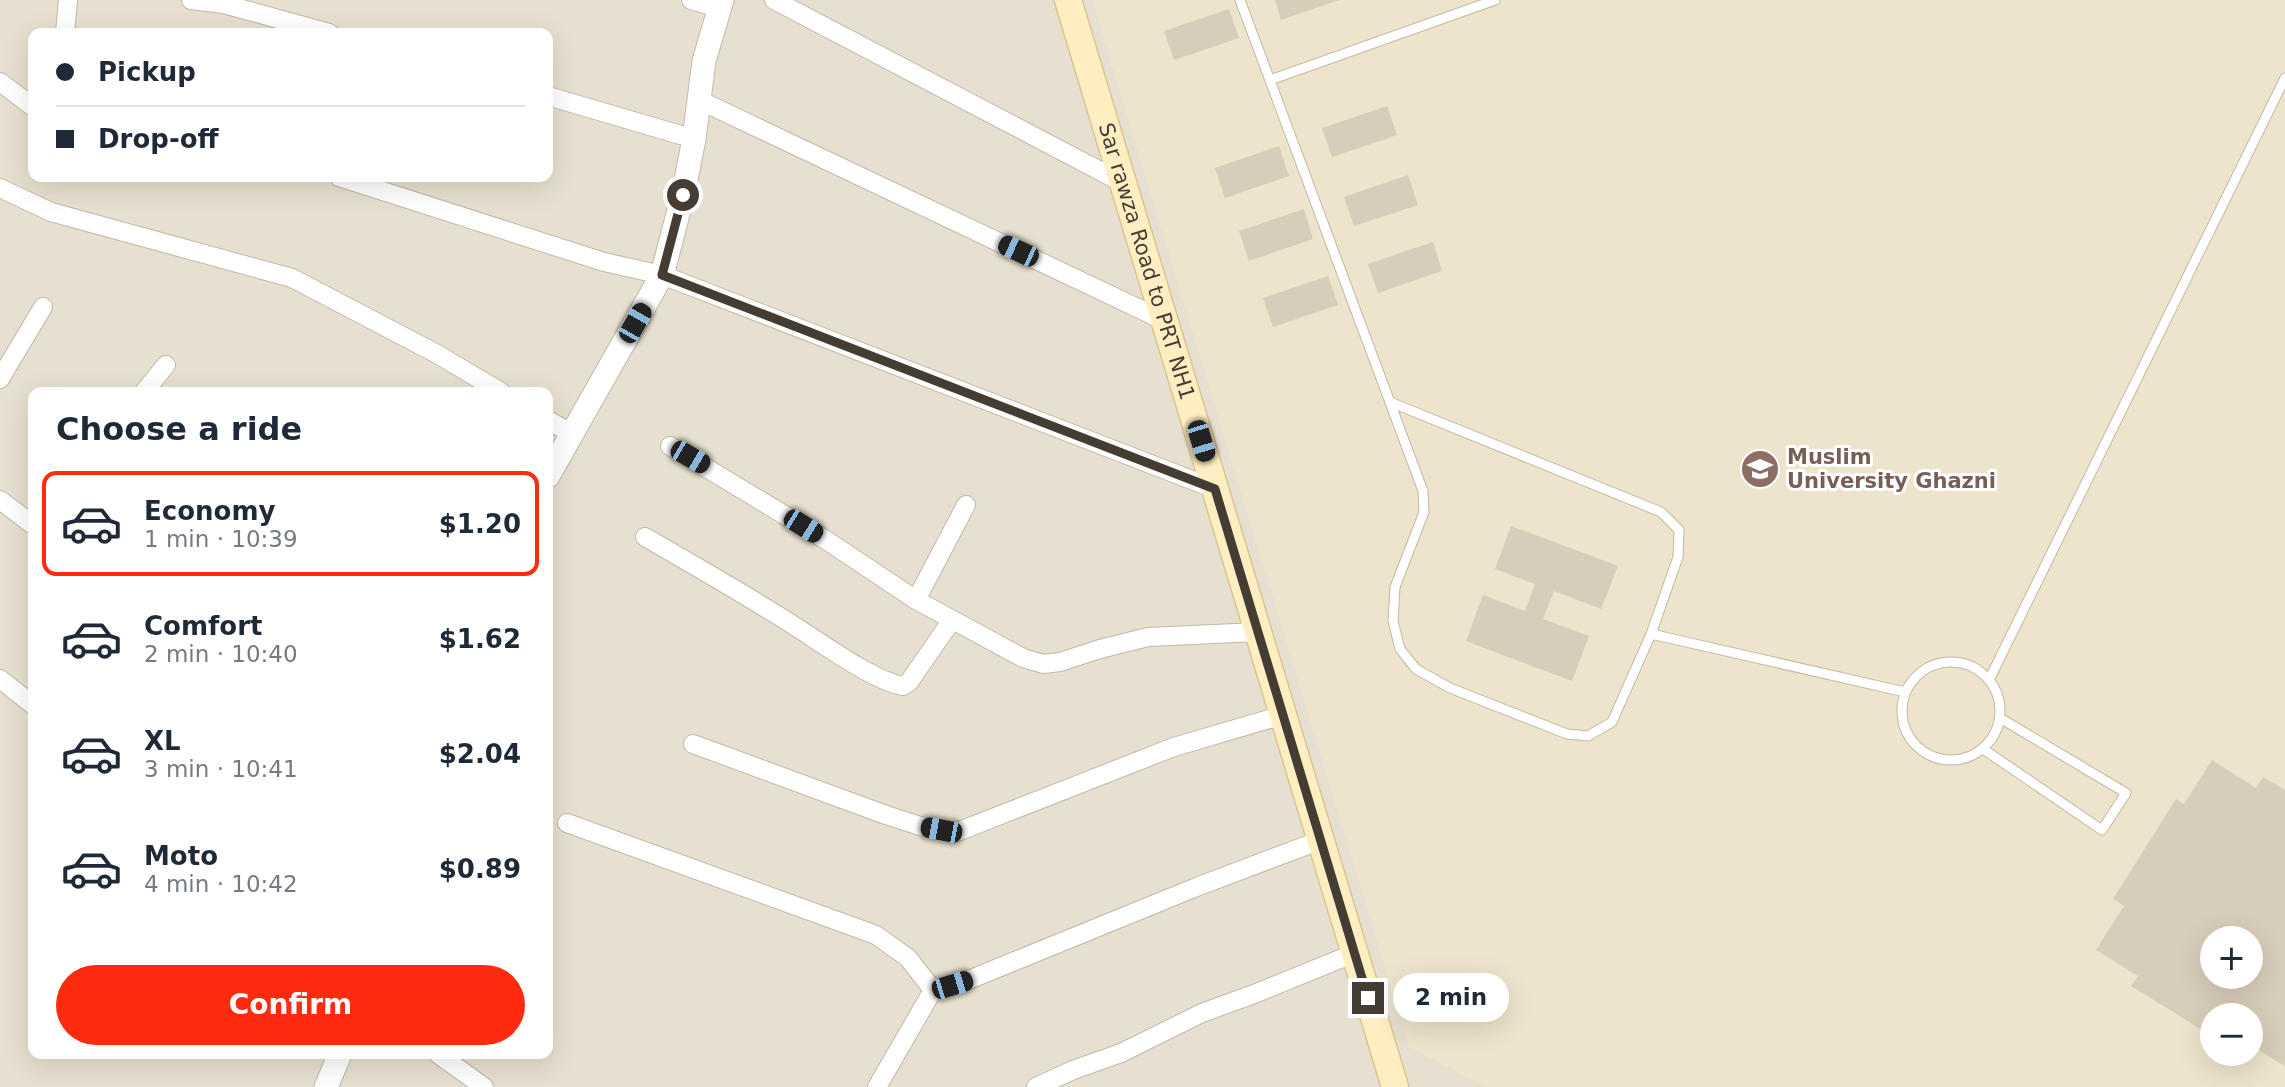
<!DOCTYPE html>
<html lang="en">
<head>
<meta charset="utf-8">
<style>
  :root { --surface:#fff; --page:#f6f6f7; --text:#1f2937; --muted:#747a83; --line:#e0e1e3; --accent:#ff2b0e }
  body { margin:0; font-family:"DejaVu Sans",sans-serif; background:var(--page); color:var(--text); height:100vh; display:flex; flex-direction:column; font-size:26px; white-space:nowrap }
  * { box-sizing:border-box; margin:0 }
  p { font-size:23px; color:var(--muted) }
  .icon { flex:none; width:38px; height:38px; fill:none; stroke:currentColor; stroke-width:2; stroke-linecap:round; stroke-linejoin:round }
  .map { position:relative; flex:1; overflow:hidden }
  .details { position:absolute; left:28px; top:387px; width:525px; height:672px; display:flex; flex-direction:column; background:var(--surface); border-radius:14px; box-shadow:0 7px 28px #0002 }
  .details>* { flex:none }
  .banner { position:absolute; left:28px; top:28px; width:525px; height:154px; border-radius:14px; box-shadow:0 7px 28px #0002; display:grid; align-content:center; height:154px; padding:0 28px; background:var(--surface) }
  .controls { position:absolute; left:2200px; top:926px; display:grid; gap:14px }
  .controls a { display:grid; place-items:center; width:63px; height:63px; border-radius:50%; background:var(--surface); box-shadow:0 7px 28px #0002; font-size:35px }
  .end { position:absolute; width:32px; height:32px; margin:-16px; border:9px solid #453d33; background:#fff; box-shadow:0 0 0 4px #fff }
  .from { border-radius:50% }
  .bubble { position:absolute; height:49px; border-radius:24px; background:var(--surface); box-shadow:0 7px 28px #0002; font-size:23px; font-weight:700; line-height:49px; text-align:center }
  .car { position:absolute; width:21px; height:42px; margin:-21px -10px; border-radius:9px; box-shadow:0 0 5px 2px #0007; background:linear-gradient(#222 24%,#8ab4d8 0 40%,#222 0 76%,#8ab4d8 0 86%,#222 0) }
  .banner b { display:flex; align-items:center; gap:24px; height:66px; font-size:26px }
  .banner b+b { border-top:2px solid var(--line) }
  .banner i { width:18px; height:18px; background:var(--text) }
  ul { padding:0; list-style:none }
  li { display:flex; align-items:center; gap:21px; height:105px; margin:0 14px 10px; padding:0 14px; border:4px solid transparent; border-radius:14px }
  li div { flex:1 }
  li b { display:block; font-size:26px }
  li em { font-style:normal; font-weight:700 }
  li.current { border-color:var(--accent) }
  li>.icon { width:63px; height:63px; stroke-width:1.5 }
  h2 { padding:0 28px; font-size:32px; line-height:84px }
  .cta { display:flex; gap:14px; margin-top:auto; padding:14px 28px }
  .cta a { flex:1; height:80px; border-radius:42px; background:var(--accent); color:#fff; font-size:28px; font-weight:700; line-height:80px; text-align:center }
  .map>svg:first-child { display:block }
</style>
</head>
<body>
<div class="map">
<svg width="2285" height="1087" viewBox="0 0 2285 1087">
  <rect width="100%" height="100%" fill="#f3eee3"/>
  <path fill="#e7e0d0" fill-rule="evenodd" d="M0,0h2285v1087h-2285zM33,33h515v144h-515zM33,392h515v662h-515zM2212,938h38v38h-38zM2212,1015h38v39h-38z"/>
  <path fill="#eee3cb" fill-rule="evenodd" d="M1092,0h1193v1087h-798l-78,-40zM2212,938h38v38h-38zM2212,1015h38v39h-38z"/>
  <path fill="#d8ccba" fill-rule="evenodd" d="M1275,0h64l-58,20z
    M1229,9l10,29 -65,22 -10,-29z
    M1387,106l10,29 -65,22 -10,-29z
    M1279,146l10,30 -64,22 -10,-30z
    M1408,175l10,30 -64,21 -10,-29z
    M1304,209l9,30 -64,22 -10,-30z
    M1433,242l9,29 -64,22 -10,-29z
    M1328,276l10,29 -65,22 -10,-29z
    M1511,526l107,40 -17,43 -47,-18 -11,28 46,17 -17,45 -106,-40 17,-46 42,16 10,-27 -40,-15z
    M2212,760l44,28 7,-11 22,13v276l-35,-21v-30h-38v21l-81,-50 7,-10 -42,-26 28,-44 -11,-7 63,-100 8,5zM2212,938h38v38h-38z"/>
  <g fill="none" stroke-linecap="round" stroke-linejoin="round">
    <defs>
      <path id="service" d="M1240,0l183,491 1,21 -29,75 -2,34 7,28 16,20 34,19 117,46 21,2 24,-14 39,-88
        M1270,80l225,-80
        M1390,402l271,110 18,18 -1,27 -27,77 254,58
        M1902 711a49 49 0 1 1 98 0a49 49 0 1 1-98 0Z
        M1989,680l296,-602
        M1983,749l119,81 24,-37 -126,-75"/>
      <path id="minor" d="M191,0l33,4 105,29
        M691,0l28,8
        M774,0l349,183
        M65,33l3,-33
        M0,82l33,25
        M548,96l146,43
        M699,100l466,221
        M339,177l265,85 58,13 553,214
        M0,188l51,24 241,66 145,76 64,38
        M0,379l43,-72
        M144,392l22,-27
        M548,420l24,14
        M670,446l156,94 90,60 107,58 20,6 17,-2 40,-13 48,-12 110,-5
        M0,500l33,25
        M645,537c47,27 94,54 140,83 30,18 87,61 118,66l6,-4 43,-62
        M916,600l50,-95
        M0,679l33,26
        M693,744l193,71 34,11 37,6 217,-85 109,-32
        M567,823l309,112 32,23 25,32 38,-11 228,-93 122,-46
        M438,1054l46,33
        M877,1087l56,-97
        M1036,1087l37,-17 48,-17 81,-40 52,-19 101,-41"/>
      <path id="tertiary" d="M548,476l114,-201 21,-80 11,-56 10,-78 18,-61
        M326,1087l14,-33"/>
      <g id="secondary">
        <path id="s1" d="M1068,0l327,1087"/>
      </g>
    </defs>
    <use href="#service" stroke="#c2b8a8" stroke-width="11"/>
    <use href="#minor" stroke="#c2b8a8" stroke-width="20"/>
    <use href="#tertiary" stroke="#c2b8a8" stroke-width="25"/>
    <use href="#secondary" stroke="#dac491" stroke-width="29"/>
    <use href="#service" stroke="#fff" stroke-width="9"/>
    <use href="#minor" stroke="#fff" stroke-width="18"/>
    <use href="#tertiary" stroke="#fff" stroke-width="23"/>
    <use href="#secondary" stroke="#ffeec1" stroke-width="26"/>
  </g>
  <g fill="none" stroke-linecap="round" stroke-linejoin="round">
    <path stroke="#453d33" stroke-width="9" d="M683,195l-21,80 553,214 153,509"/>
  </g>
  <defs>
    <symbol id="university-disc" viewBox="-11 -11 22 22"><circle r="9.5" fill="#8d6e63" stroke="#fff"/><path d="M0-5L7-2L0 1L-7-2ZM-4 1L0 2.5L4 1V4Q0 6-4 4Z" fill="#fff"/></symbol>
  </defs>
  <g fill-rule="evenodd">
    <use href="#university-disc" x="1738" y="447" width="44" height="44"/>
  </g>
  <g text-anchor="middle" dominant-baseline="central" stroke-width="6" stroke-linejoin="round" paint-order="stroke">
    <g font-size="21" fill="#453d33" stroke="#fff">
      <text stroke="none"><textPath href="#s1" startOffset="273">Sar rawza Road to PRT NH1</textPath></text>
    </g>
    <g font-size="21" font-weight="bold" fill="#785e54" stroke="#fff" text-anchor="start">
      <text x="1787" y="457">Muslim<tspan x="1787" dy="24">University Ghazni</tspan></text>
    </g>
  </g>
</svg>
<div class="controls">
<a>+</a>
<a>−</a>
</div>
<i class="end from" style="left:683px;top:195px"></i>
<i class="end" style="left:1368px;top:998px"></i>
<div class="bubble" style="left:1393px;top:973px;width:116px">2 min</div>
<i class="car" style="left:1018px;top:251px;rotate:295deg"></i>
<i class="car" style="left:635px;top:323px;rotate:30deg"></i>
<i class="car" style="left:1201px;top:441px;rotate:163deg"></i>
<i class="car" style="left:690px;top:457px;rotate:120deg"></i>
<i class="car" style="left:803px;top:526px;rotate:122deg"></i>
<i class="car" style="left:941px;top:830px;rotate:281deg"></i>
<i class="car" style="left:952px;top:985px;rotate:73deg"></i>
<div class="banner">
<b><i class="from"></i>Pickup</b>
<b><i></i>Drop-off</b>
</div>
<section class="details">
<h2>Choose a ride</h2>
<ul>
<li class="current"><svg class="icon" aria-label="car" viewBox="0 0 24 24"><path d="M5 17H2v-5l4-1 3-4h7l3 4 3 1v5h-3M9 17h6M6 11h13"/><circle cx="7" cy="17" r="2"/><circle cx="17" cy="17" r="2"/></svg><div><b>Economy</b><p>1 min · 10:39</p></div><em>$1.20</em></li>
<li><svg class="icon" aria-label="car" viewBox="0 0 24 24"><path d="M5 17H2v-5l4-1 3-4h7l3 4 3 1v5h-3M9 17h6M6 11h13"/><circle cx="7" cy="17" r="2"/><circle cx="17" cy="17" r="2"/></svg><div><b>Comfort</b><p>2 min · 10:40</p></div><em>$1.62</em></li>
<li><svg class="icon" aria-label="car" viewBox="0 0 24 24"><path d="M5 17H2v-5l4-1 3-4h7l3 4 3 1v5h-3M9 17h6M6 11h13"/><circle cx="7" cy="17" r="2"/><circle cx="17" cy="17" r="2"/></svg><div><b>XL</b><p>3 min · 10:41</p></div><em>$2.04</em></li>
<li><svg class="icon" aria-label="car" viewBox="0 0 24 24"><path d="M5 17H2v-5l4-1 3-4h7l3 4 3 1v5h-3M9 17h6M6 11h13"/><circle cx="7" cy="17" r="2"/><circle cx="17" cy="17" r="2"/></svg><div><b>Moto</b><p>4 min · 10:42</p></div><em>$0.89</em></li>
</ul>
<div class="cta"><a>Confirm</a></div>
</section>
</div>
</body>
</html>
